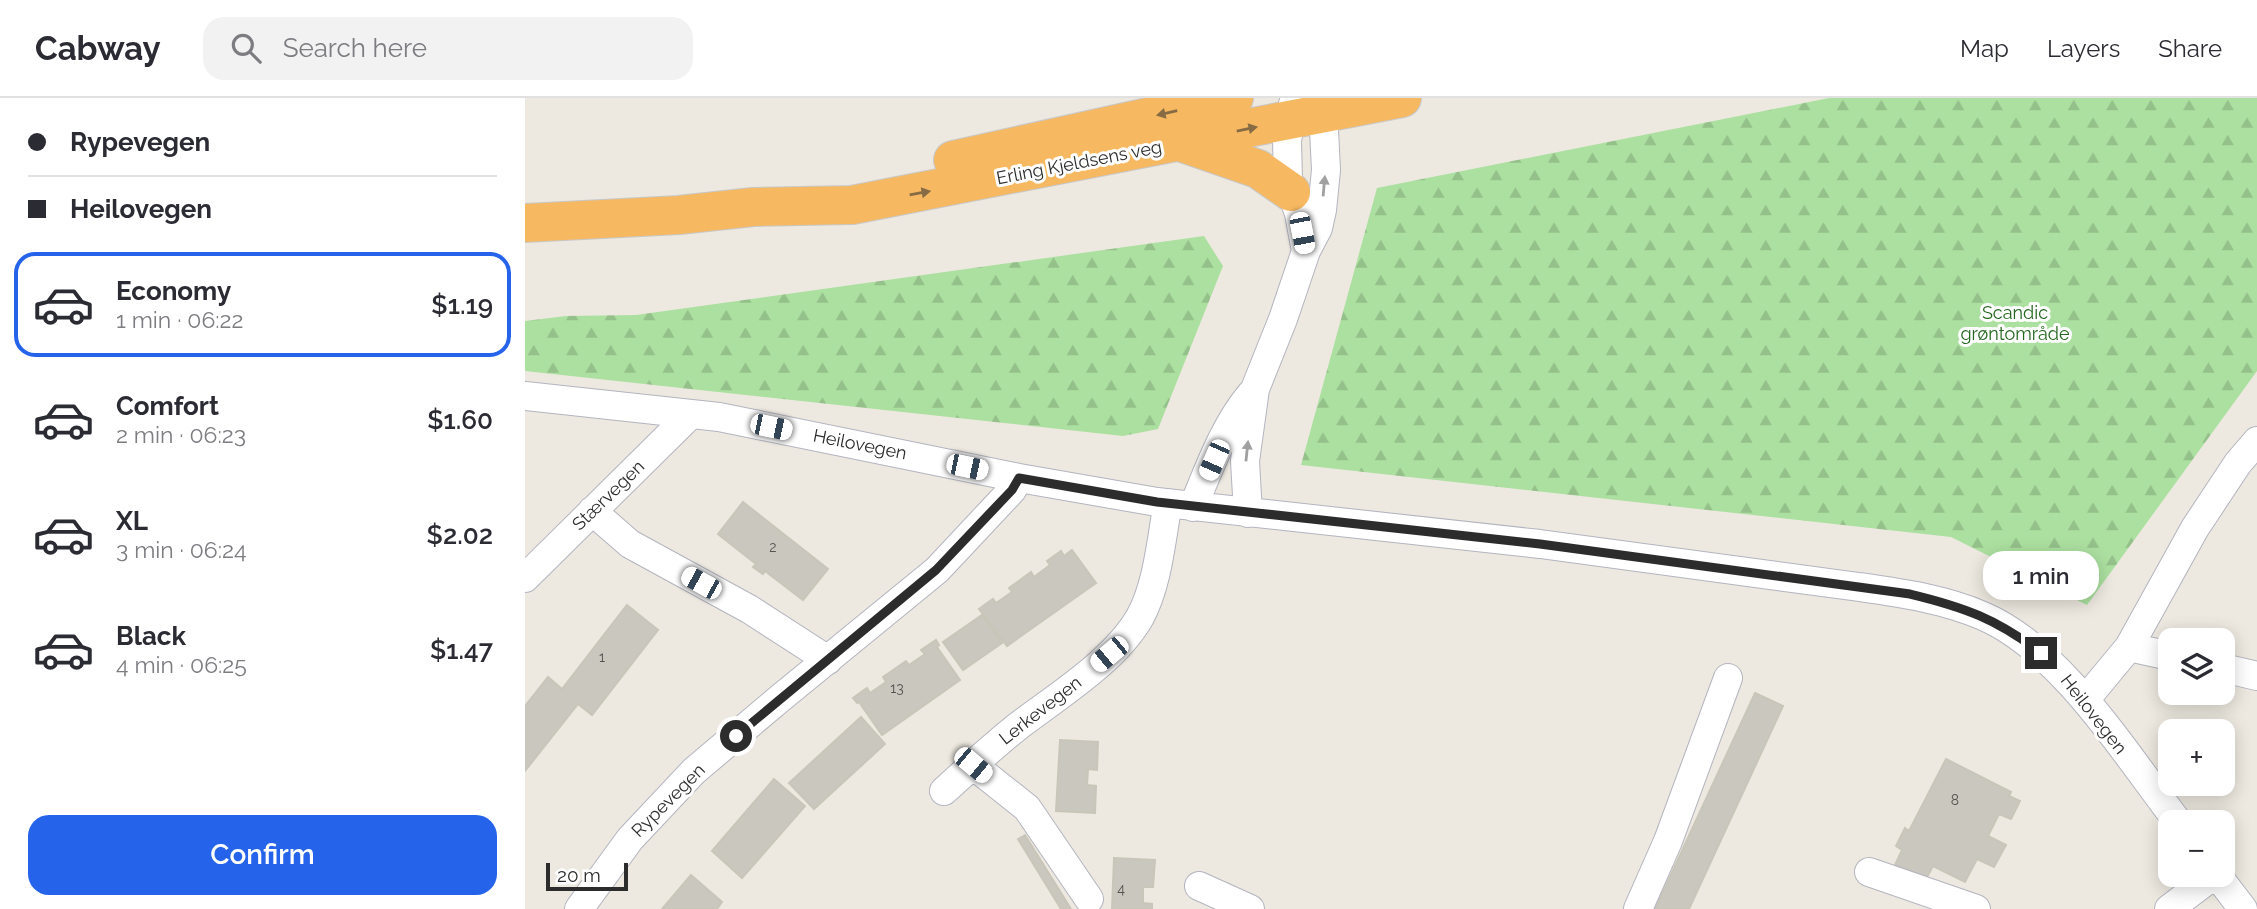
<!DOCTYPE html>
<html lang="en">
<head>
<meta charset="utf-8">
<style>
  :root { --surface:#fff; --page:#f2f2f3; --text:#2b2b33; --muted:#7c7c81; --line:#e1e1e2; --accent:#2563eb }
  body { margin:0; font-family:Raleway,sans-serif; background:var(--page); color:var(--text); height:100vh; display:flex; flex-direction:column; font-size:26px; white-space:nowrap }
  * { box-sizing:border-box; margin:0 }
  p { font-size:23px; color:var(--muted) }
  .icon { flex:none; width:38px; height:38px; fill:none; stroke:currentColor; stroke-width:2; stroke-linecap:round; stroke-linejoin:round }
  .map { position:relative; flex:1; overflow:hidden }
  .panel { display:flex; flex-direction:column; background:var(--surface); width:525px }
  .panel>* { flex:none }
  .guide { display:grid; align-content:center; height:154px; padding:0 28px; background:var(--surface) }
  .buttons { position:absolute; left:1633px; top:530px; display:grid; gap:14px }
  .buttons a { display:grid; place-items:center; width:77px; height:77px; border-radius:14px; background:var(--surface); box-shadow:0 4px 18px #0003; font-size:35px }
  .scale { position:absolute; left:21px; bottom:18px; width:82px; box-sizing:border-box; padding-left:7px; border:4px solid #2c2c2c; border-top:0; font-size:19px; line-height:24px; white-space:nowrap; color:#2c2c2c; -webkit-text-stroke:5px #fff; paint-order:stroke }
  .end { position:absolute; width:32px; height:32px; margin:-16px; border:9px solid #2c2c2c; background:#fff; box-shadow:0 0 0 4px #fff }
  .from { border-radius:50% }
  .bubble { position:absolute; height:49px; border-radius:21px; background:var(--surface); box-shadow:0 4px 18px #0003; font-size:23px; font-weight:600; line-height:49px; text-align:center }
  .car { position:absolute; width:21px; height:42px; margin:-21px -10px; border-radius:9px; box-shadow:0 0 5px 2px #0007; background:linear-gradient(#fff 24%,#345 0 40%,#fff 0 76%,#345 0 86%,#fff 0) }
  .guide b { display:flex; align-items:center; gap:24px; height:66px; font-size:26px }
  .guide b+b { border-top:2px solid var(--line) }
  .guide i { width:18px; height:18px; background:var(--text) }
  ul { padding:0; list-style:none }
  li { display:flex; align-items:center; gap:21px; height:105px; margin:0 14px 10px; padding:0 14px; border:4px solid transparent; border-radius:21px }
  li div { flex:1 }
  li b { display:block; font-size:26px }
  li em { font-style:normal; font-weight:600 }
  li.selected { border-color:var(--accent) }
  li>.icon { width:63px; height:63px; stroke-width:1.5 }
  .cta { display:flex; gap:14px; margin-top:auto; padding:14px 28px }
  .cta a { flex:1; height:80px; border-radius:21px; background:var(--accent); color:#fff; font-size:28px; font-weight:600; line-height:80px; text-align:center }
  header { display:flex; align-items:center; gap:42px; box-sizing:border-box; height:98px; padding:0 35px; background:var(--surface); border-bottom:2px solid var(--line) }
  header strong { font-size:33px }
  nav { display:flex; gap:38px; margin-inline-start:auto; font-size:24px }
  .search { width:490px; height:63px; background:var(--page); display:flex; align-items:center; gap:18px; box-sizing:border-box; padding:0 24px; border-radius:21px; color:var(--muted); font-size:26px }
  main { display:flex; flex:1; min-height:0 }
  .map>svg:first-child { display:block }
</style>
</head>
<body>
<header>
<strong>Cabway</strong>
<div class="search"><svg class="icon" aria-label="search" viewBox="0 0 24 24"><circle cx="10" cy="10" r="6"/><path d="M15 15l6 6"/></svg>Search here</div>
<nav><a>Map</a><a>Layers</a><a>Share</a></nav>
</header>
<main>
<section class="panel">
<div class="guide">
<b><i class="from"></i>Rypevegen</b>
<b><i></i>Heilovegen</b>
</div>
<ul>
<li class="selected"><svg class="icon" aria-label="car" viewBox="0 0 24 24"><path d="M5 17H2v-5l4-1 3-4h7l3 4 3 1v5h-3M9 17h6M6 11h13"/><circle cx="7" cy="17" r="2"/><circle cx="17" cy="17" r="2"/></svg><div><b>Economy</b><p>1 min · 06:22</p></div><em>$1.19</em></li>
<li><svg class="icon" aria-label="car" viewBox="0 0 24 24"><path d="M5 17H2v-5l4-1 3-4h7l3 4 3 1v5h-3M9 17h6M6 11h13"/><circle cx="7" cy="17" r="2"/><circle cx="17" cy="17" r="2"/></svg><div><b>Comfort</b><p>2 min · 06:23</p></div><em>$1.60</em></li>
<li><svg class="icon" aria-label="car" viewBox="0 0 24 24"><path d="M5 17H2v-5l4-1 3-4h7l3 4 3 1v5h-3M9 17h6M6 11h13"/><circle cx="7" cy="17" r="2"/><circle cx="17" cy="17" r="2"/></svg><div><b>XL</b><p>3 min · 06:24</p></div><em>$2.02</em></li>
<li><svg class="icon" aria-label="car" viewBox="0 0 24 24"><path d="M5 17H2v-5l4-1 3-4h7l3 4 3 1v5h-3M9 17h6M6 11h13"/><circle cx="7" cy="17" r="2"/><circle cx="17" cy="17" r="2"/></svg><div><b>Black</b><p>4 min · 06:25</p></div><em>$1.47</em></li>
</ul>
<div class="cta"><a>Confirm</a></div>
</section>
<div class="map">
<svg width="1732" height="811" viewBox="0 0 1732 811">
  <defs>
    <pattern id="forest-firs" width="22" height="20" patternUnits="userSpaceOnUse" patternTransform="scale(1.75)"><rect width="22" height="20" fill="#ace0a0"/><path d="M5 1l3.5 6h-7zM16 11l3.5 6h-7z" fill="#94c08a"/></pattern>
  </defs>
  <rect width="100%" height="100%" fill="#ede9e0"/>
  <path fill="url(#forest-firs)" d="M1304,0h428v273l-170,234 -136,-68 -650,-72 76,-277z
    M679,138l19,30 -65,163 -35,7 -598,-65v-50l41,-5 70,-1z"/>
  <path fill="#c9c7be" stroke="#c9c6b9" stroke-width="2" d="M218,404l85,67 -25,31 -38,-29 -2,3 -10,-7 3,-3 -38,-30z
    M547,452l24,33 -89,63 -28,-37 14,-10 3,4 16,-11 -3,-4 22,-16 3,5 16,-12 -3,-4 14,-10 3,5z
    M102,507l31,25 -66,85 -14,-11 -53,67v-65l23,-29 14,12z
    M457,517l20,28 -39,27 -20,-28z
    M411,542l3,5 -2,2 23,33 -78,55 -23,-33 -2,1 -4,-5 14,-10 3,5 16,-11 -3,-5 23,-16 3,4 16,-11 -4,-4z
    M1230,595l28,13 -94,203h-34z
    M336,619l24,27 -71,65 -25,-26z
    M535,642l38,2 -1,28 -9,-1 -1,16 9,1 -1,27 -39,-2z
    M1421,661l65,33 -2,4 11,5 -9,18 -12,-5 -11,22 18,9 -12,22 -17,-8 -12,23 -32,-16 -8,15 -30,-16 7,-15 -6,-4 9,-18 4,3z
    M249,681l31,27 -63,72 -30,-27z
    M500,737l46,74h-10l-43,-70z
    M589,760l41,2 -2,27h-10v16l9,1v5h-40z
    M166,777l31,27 -5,7h-55z"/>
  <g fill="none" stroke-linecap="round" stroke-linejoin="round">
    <defs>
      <path id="minor" d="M768,6l-6,37 1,38 11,35 7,37
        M0,298l194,21 300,61 138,24 383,42 319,43c42,6 85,12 124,29 79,34 143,139 195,206
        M668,409c16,-38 31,-81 58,-113
        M67,413l38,33 119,65 79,51
        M723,415l-3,-52 10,-72 28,-70 23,-68 12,-23 4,-18 4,-40 -2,-40 -6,-17 -10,-13
        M0,480l166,-164
        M1604,549l41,9
        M1698,570l34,8
        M1560,602l44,-53 66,-119 43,-65 19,-22
        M448,667l54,43 62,91
        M419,693c24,-22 48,-44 73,-64 39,-30 98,-66 123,-110 18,-33 21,-77 28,-114
        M1344,774l107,37
        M1692,777l26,34
        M674,788l51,23
        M54,811l51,-70 64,-68 84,-71 159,-130 75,-80 7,-12
        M1113,811l30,-68 60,-163
        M1644,811l45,-34"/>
      <path id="highway" d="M658,45l75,26 33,23
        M428,62l281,-62
        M0,125l154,-8 74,-8 99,-2 550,-107"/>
    </defs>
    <use href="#minor" stroke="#b3b4bf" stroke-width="30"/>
    <use href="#highway" stroke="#c8c8c8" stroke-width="40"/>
    <use href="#minor" stroke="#fff" stroke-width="28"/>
    <use href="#highway" stroke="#f6b962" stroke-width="38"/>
  </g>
  <defs><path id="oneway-solid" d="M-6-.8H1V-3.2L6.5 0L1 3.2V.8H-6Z" transform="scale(1.75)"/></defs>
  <g fill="#876b44">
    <use href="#oneway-solid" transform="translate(642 15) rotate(167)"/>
    <use href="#oneway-solid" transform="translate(722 31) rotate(-12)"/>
    <use href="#oneway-solid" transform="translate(395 95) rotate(-10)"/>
  </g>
  <g fill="#a0a0a0">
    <use href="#oneway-solid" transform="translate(799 88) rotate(-85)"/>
    <use href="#oneway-solid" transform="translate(722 353) rotate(-84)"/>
  </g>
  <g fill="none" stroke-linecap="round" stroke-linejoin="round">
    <path stroke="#2c2c2c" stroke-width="9" d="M211,638l200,-166 76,-80 7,-12 138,24 383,42 370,50c54,13 87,25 131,59"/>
  </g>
  <g text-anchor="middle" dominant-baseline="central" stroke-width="6" stroke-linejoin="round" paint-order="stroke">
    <g font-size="14" fill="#535350">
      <text x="248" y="449">2</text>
      <text x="77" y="559">1</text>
      <text x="372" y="590">13</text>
      <text x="1430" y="702">8</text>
      <text x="596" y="791">4</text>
    </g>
    <g font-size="18" fill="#2c2c2c" stroke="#fff">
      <text transform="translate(554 64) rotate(-11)">Erling Kjeldsens veg</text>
      <text transform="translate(335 346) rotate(11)">Heilovegen</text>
      <text transform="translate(83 397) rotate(-44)">Stærvegen</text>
      <text transform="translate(515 612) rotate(-38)">Lerkevegen</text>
      <text transform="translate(1569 616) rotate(52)">Heilovegen</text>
      <text transform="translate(143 702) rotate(-45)">Rypevegen</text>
    </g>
    <g font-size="18" fill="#23671f" stroke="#fff">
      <text x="1490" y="214">Scandic<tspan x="1490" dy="21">grøntområde</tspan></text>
    </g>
  </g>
</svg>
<div class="buttons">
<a><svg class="icon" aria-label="layers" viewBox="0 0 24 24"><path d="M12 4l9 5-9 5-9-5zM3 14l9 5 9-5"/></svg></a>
<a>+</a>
<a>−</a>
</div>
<div class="scale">20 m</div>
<i class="end from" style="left:211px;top:638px"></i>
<i class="end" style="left:1516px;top:555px"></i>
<div class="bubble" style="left:1458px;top:453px;width:116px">1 min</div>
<i class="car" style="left:777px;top:135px;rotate:169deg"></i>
<i class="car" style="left:246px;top:329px;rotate:102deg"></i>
<i class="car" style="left:689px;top:362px;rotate:204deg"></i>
<i class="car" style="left:442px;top:369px;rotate:102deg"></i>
<i class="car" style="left:176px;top:485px;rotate:299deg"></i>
<i class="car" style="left:584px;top:556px;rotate:230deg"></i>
<i class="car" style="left:448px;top:667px;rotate:130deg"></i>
</div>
</main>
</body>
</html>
